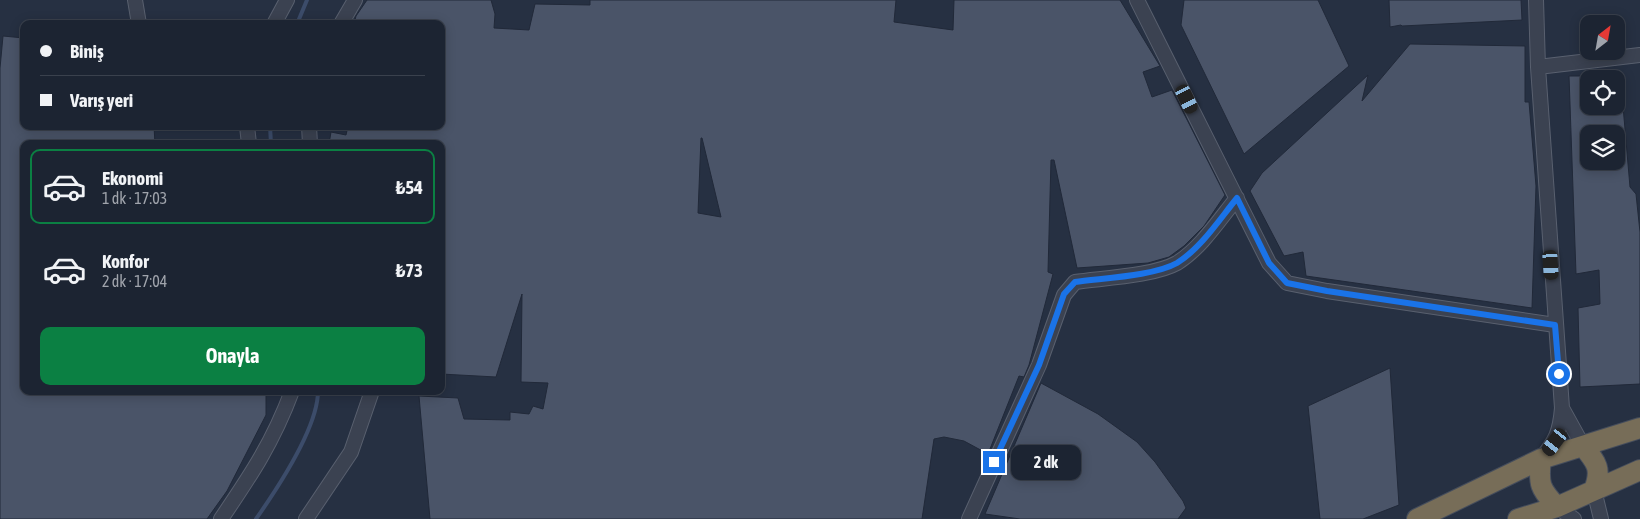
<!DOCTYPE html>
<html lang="tr">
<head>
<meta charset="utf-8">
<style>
  :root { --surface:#1c2432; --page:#29303e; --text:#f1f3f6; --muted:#a0a4ac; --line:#3a414d; --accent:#0b8043 }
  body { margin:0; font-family:"Asap Condensed",sans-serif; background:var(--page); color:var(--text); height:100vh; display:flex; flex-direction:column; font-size:19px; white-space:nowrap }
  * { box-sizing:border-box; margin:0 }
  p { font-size:16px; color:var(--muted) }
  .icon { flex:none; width:28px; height:28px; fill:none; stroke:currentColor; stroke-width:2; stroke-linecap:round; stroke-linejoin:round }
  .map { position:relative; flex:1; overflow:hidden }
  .panel { position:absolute; left:20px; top:140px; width:425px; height:255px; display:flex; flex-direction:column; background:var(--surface); border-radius:10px; box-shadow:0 2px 12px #0003,0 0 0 1px var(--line) }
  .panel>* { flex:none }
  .top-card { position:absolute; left:20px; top:20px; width:425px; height:110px; border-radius:10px; box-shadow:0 2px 12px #0003,0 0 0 1px var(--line); display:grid; align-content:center; height:110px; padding:0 20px; background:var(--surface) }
  .needle { width:32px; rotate:31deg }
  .tools { position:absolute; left:1580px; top:15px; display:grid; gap:10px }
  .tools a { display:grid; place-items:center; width:45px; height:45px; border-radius:10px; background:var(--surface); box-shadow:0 2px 12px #0003,0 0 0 1px var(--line); font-size:25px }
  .end { position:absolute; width:22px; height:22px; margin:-11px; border:6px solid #1a73e8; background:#fff; box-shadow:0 0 0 2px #fff }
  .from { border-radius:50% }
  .bubble { position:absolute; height:35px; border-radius:10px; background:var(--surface); box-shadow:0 2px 12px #0003,0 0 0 1px var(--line); font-size:16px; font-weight:700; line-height:35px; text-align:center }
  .car { position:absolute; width:15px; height:30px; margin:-15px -8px; border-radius:6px; box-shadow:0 0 4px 1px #0007; background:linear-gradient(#222 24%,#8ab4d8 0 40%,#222 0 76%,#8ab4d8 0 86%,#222 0) }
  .top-card b { display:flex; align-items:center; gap:18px; height:48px; font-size:19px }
  .top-card b+b { border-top:1px solid var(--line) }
  .top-card i { width:12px; height:12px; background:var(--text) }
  ul { padding:9px 0 0; list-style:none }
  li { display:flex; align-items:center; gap:15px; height:75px; margin:0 10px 8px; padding:0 10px; border:2px solid transparent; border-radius:10px }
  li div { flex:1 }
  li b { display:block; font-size:19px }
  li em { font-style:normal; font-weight:700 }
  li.active { border-color:var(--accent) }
  li>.icon { width:45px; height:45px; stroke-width:1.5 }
  .cta { display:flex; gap:10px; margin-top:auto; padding:10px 20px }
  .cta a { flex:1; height:58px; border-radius:10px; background:var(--accent); color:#fff; font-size:20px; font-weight:700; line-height:58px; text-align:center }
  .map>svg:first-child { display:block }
</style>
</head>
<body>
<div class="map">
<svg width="1640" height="519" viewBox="0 0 1640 519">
  <rect width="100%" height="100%" fill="#263042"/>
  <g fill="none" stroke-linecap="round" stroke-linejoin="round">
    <path stroke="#3c4c6a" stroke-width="4" d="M297,24l10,-24
      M270,126l1,18
      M256,519c21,-30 62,-92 62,-128"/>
  </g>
  <path fill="#4a5468" stroke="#212939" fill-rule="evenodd" d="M367,0h124l4,14 -1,14 35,2 6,-26 55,1v-5h306l-2,22 59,8 1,-30h166l40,66 -17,6 9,25 20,-7 53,105 -21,31 -20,20 -15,11 -21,6 -71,5 -23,-108h-3l-3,112 5,2 -24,91 -5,12 -5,-1 -31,78 -24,-13 -20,-4 -10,2 -12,80h-492l-11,-123 39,2 6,21 46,1v-8l19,2 4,-8 10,3 5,-26 -27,-1 1,-88 -26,83 -55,-3v-230h-112l2,-12 15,3 2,-9h93v-102h-87l2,-8zM701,138h1l19,79 -23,-4z
    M1184,0h134l31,66 -105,88 -63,-129z
    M1389,0h132l1,20 -120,6 -1,-1 -11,2z
    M3,36l21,2v88h130l1,18h-131v247h242v24l-39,76 -20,28h-207v-451z
    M1410,44l115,2v56h4l7,84 -4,122 -226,-32 -3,-24 -19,4 -34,-65 12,-18 106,-98 -6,26z
    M1569,76h20v30h34l7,81 6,7 4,38v152l-60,3 -2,-79 22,-4 -1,-34 -23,4zM1589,134h27v27h-27z
    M1390,368l9,137 -36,14h-43l-12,-113z
    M1041,383l57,31 39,28 18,20 28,39 3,7 -8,11h-158l-35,-5z"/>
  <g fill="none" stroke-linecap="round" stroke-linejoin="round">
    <defs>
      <path id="minor" d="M135,0l4,24
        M1137,0l132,263 18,20 40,8 228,34
        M1536,0l2,67 24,341c-2,24 -6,32 -21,51
        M274,24l13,-24
        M341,24l14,-24
        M1538,67l102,-12
        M247,126l2,18
        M309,126l1,18
        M1562,408l21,38
        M1594,490l7,29
        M1557,507l17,12
        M221,519c30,-44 52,-77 71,-128
        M306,519l45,-67 21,-61
        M969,519l70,-154 25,-70 11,-13c27,-4 79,-6 102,-19 24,-15 42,-43 60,-65"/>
      <path id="highway" d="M1583,446c14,17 19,23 11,44
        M1541,459c-3,25 -1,30 16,48
        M1417,519l124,-60 99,-31
        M1518,519l39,-12 83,-37"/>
    </defs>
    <use href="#minor" stroke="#59606f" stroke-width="16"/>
    <use href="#highway" stroke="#454d5c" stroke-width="22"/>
    <use href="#minor" stroke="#3b4251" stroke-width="14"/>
    <use href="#highway" stroke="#776d58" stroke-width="20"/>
  </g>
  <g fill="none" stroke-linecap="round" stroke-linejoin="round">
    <path stroke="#1a73e8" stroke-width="6" d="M994,462l45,-97 25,-71 11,-12c27,-4 79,-6 102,-19 24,-15 42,-43 60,-65l32,65 18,20 40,8 228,34 4,49"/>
  </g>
</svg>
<div class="tools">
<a><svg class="needle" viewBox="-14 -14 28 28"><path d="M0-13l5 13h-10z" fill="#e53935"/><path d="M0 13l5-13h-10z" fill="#a0a4ac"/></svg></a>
<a><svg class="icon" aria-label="locate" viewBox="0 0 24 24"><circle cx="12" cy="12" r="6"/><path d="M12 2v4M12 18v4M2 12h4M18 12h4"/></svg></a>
<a><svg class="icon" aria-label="layers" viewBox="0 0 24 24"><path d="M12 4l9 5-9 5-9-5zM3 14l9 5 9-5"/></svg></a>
</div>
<i class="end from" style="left:1559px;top:374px"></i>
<i class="end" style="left:994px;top:462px"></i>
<div class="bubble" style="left:1011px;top:445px;width:70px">2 dk</div>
<i class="car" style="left:1187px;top:99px;rotate:154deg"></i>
<i class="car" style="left:1551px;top:265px;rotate:176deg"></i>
<i class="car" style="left:1555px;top:442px;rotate:217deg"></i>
<div class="top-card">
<b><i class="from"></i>Biniş</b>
<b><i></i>Varış yeri</b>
</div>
<section class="panel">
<ul>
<li class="active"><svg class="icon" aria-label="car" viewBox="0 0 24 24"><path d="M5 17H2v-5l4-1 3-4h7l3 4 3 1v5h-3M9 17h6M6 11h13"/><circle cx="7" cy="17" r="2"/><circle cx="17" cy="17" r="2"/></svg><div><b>Ekonomi</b><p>1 dk · 17:03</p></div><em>₺54</em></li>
<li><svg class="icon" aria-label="car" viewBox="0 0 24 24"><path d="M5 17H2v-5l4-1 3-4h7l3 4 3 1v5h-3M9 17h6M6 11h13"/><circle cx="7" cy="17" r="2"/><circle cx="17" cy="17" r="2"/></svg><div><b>Konfor</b><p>2 dk · 17:04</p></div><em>₺73</em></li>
</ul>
<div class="cta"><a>Onayla</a></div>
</section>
</div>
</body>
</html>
